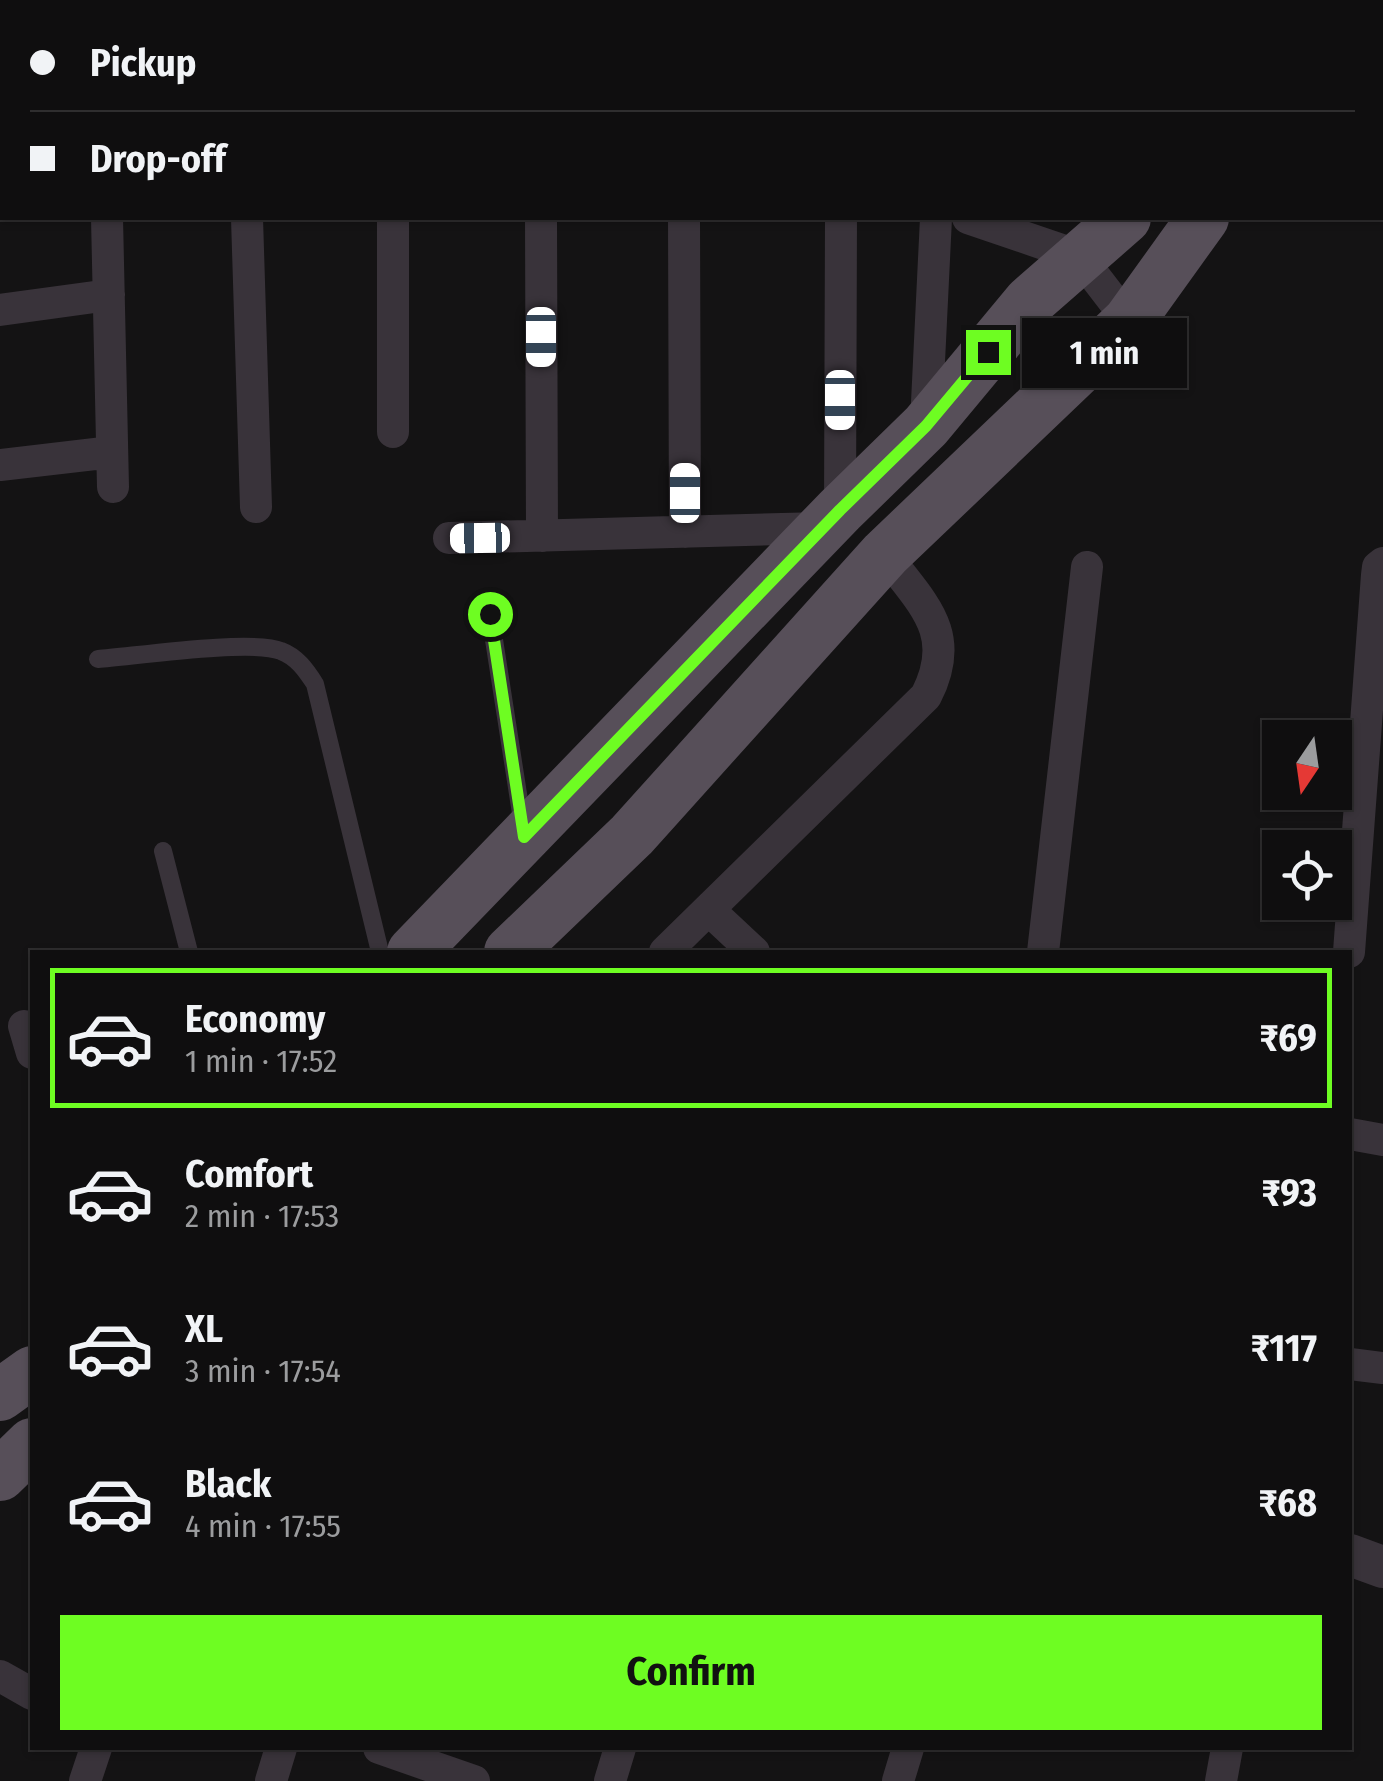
<!DOCTYPE html>
<html lang="en">
<head>
<meta charset="utf-8">
<style>
  :root { --surface:#0f0e0f; --page:#181718; --text:#f1f3f6; --muted:#9b9c9e; --line:#2f2e2f; --accent:#6efd22 }
  body { margin:0; font-family:"Fira Sans Condensed",sans-serif; background:var(--page); color:var(--text); height:100vh; display:flex; flex-direction:column; font-size:38px; white-space:nowrap }
  * { box-sizing:border-box; margin:0 }
  p { font-size:32px; color:var(--muted) }
  .icon { flex:none; width:55px; height:55px; fill:none; stroke:currentColor; stroke-width:2; stroke-linecap:round; stroke-linejoin:round }
  .map { position:relative; flex:1; overflow:hidden }
  .sheet { position:absolute; left:30px; top:950px; width:1322px; height:800px; display:flex; flex-direction:column; background:var(--surface); border-radius:0px; box-shadow:0 2px 8px #0004,0 0 0 2px var(--line) }
  .sheet>* { flex:none }
  .hud { position:absolute; left:0px; top:0px; width:1385px; height:220px; box-shadow:0 2px 8px #0004,0 0 0 2px var(--line); display:grid; align-content:center; height:220px; padding:0 30px; background:var(--surface) }
  .needle { width:65px; rotate:193deg }
  .buttons { position:absolute; left:1262px; top:720px; display:grid; gap:20px }
  .buttons a { display:grid; place-items:center; width:90px; height:90px; border-radius:0px; background:var(--surface); box-shadow:0 2px 8px #0004,0 0 0 2px var(--line); font-size:50px }
  .end { position:absolute; width:45px; height:45px; margin:-22px; border:12px solid #6efd22; background:#111; box-shadow:0 0 0 5px #111 }
  .from { border-radius:50% }
  .bubble { position:absolute; height:70px; border-radius:0px; background:var(--surface); box-shadow:0 2px 8px #0004,0 0 0 2px var(--line); font-size:32px; font-weight:700; line-height:70px; text-align:center }
  .car { position:absolute; width:30px; height:60px; margin:-30px -15px; border-radius:12px; box-shadow:0 0 8px 2px #0007; background:linear-gradient(#fff 24%,#345 0 40%,#fff 0 76%,#345 0 86%,#fff 0) }
  .hud b { display:flex; align-items:center; gap:35px; height:95px; font-size:38px }
  .hud b+b { border-top:2px solid var(--line) }
  .hud i { width:25px; height:25px; background:var(--text) }
  ul { padding:18px 0 0; list-style:none }
  li { display:flex; align-items:center; gap:30px; height:140px; margin:0 20px 15px; padding:0 10px; border:5px solid transparent; border-radius:0px }
  li div { flex:1 }
  li b { display:block; font-size:38px }
  li em { font-style:normal; font-weight:700 }
  li.selected { border-color:var(--accent) }
  li>.icon { width:90px; height:90px; stroke-width:1.5 }
  .action { display:flex; gap:20px; margin-top:auto; padding:20px 30px }
  .action a { flex:1; height:115px; border-radius:0px; background:var(--accent); color:#111; font-size:40px; font-weight:700; line-height:115px; text-align:center }
  .map>svg:first-child { display:block }
</style>
</head>
<body>
<div class="map">
<svg width="1383" height="1781" viewBox="0 0 1383 1781">
  <rect width="100%" height="100%" fill="#141314"/>
  <g fill="none" stroke-linecap="round" stroke-linejoin="round">
    <path stroke="#39333a" stroke-width="18" d="M490,614l33,212
      M98,659c38,-3 154,-20 183,-8 16,6 25,19 34,33l65,268
      M163,851l26,101"/>
    <path stroke="#39333a" stroke-width="32" d="M903,0l14,2
      M1202,0l3,2
      M50,2v-2
      M324,2v-2
      M738,2v-2
      M1382,27h1
      M0,130l2,-1
      M107,218l6,269
      M247,218l9,289
      M393,218v214
      M541,218l1,318
      M684,218l1,314
      M968,218l111,38 50,65
      M0,310l109,-15
      M926,423l10,-205
      M0,465l112,-13
      M840,510l1,-292
      M449,538l373,-10
      M709,910l45,42
      M665,952l261,-256c33,-64 -5,-93 -41,-142
      M1043,952l44,-385
      M1349,952l28,-377 1,-8 5,-4
      M24,1026l8,27
      M1350,1134l33,6
      M1350,1364l33,4
      M0,1676l32,18
      M379,1748l95,33
      M85,1781l11,-33
      M271,1781l10,-33
      M610,1781l10,-33
      M898,1781l10,-33
      M1221,1781l6,-33"/>
    <path stroke="#39333a" stroke-width="42" d="M1316,2l2,-2
      M1350,1555l33,12"/>
    <path stroke="#574f59" stroke-width="52" d="M1357,2l2,-2
      M413,952l427,-442 86,-84 103,-124 96,-84
      M510,952l122,-117 253,-281 244,-233 74,-103
      M0,1395l32,-23
      M0,1475l32,-31"/>
  </g>
  <g fill="none" stroke-linecap="round" stroke-linejoin="round">
    <path stroke="#6efd22" stroke-width="12" d="M490,614l34,223 316,-327 86,-84 62,-74"/>
  </g>
</svg>
<div class="buttons">
<a><svg class="needle" viewBox="-14 -14 28 28"><path d="M0-13l5 13h-10z" fill="#e53935"/><path d="M0 13l5-13h-10z" fill="#9b9c9e"/></svg></a>
<a><svg class="icon" aria-label="locate" viewBox="0 0 24 24"><circle cx="12" cy="12" r="6"/><path d="M12 2v4M12 18v4M2 12h4M18 12h4"/></svg></a>
</div>
<i class="end from" style="left:490px;top:614px"></i>
<i class="end" style="left:988px;top:352px"></i>
<div class="bubble" style="left:1022px;top:318px;width:165px">1 min</div>
<i class="car" style="left:541px;top:337px;rotate:180deg"></i>
<i class="car" style="left:840px;top:400px;rotate:180deg"></i>
<i class="car" style="left:685px;top:493px;rotate:0deg"></i>
<i class="car" style="left:480px;top:538px;rotate:269deg"></i>
<div class="hud">
<b><i class="from"></i>Pickup</b>
<b><i></i>Drop-off</b>
</div>
<section class="sheet">
<ul>
<li class="selected"><svg class="icon" aria-label="car" viewBox="0 0 24 24"><path d="M5 17H2v-5l4-1 3-4h7l3 4 3 1v5h-3M9 17h6M6 11h13"/><circle cx="7" cy="17" r="2"/><circle cx="17" cy="17" r="2"/></svg><div><b>Economy</b><p>1 min · 17:52</p></div><em>₹69</em></li>
<li><svg class="icon" aria-label="car" viewBox="0 0 24 24"><path d="M5 17H2v-5l4-1 3-4h7l3 4 3 1v5h-3M9 17h6M6 11h13"/><circle cx="7" cy="17" r="2"/><circle cx="17" cy="17" r="2"/></svg><div><b>Comfort</b><p>2 min · 17:53</p></div><em>₹93</em></li>
<li><svg class="icon" aria-label="car" viewBox="0 0 24 24"><path d="M5 17H2v-5l4-1 3-4h7l3 4 3 1v5h-3M9 17h6M6 11h13"/><circle cx="7" cy="17" r="2"/><circle cx="17" cy="17" r="2"/></svg><div><b>XL</b><p>3 min · 17:54</p></div><em>₹117</em></li>
<li><svg class="icon" aria-label="car" viewBox="0 0 24 24"><path d="M5 17H2v-5l4-1 3-4h7l3 4 3 1v5h-3M9 17h6M6 11h13"/><circle cx="7" cy="17" r="2"/><circle cx="17" cy="17" r="2"/></svg><div><b>Black</b><p>4 min · 17:55</p></div><em>₹68</em></li>
</ul>
<div class="action"><a>Confirm</a></div>
</section>
</div>
</body>
</html>
